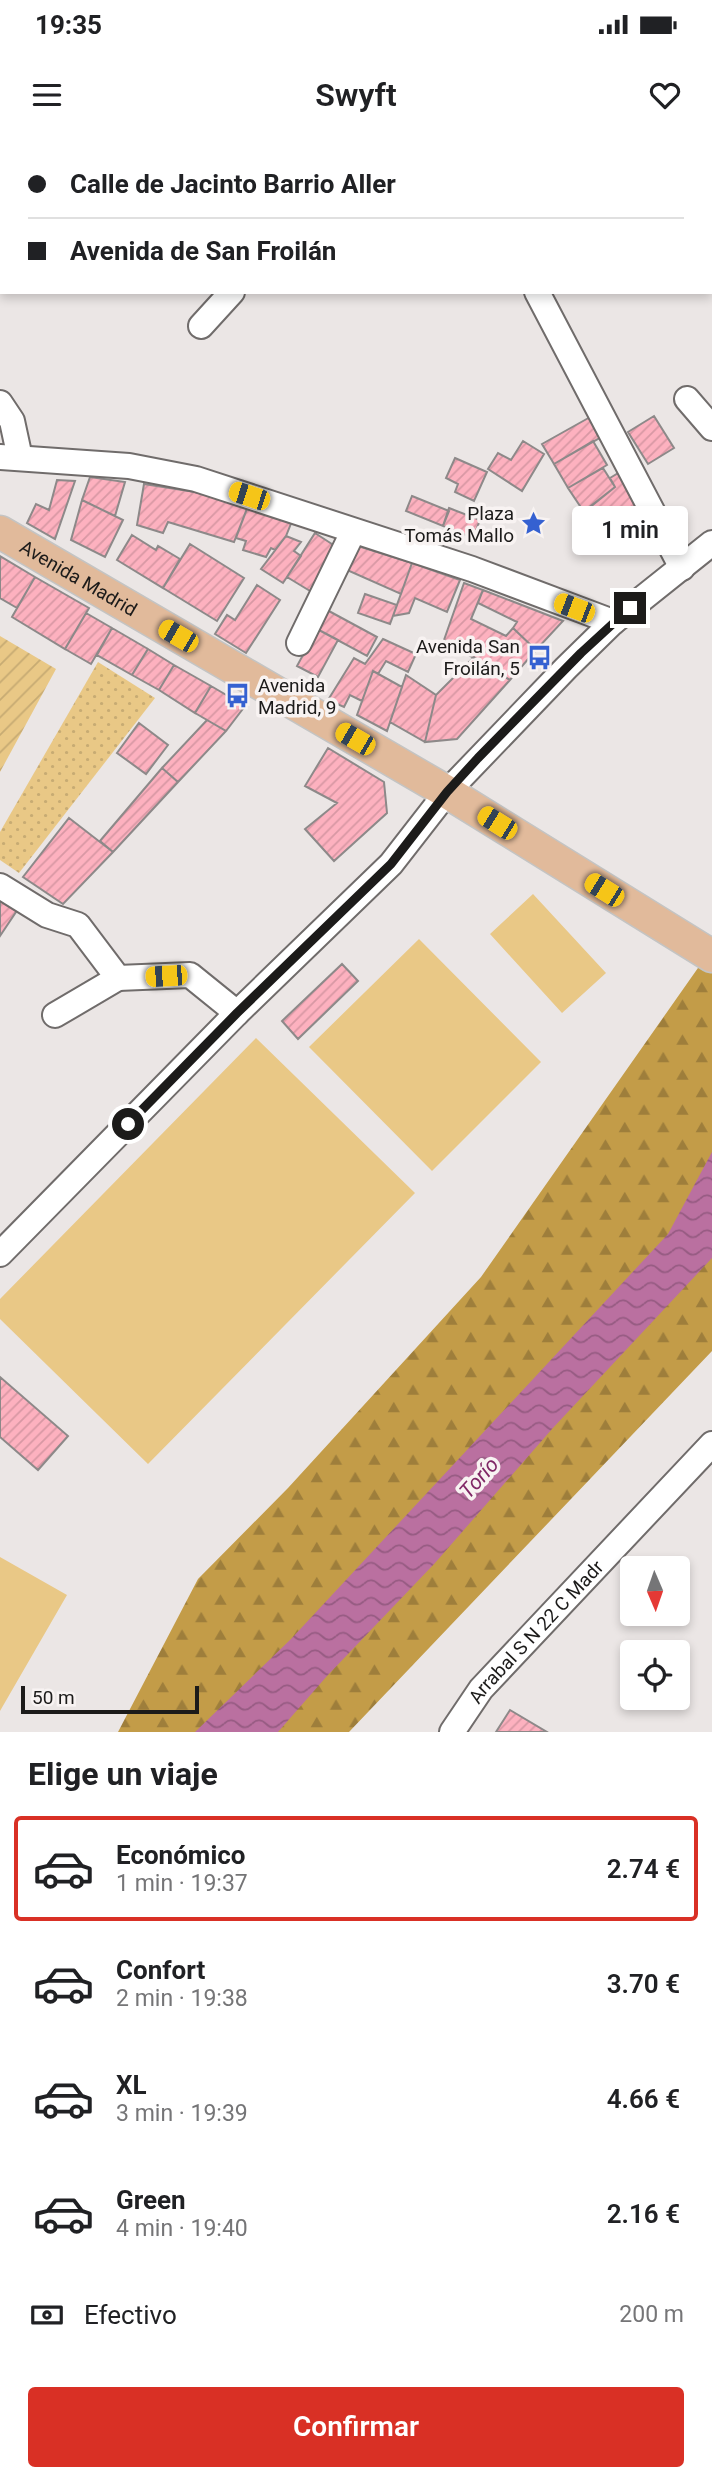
<!DOCTYPE html>
<html lang="es">
<head>
<meta charset="utf-8">
<style>
  :root { --surface:#fff; --page:#f6f6f6; --text:#202124; --muted:#757577; --line:#e0e0e0; --accent:#d93025 }
  body { margin:0; font-family:Roboto,sans-serif; background:var(--page); color:var(--text); height:100vh; display:flex; flex-direction:column; font-size:26px; white-space:nowrap }
  * { box-sizing:border-box; margin:0 }
  p { font-size:23px; color:var(--muted) }
  .icon { flex:none; width:38px; height:38px; fill:none; stroke:currentColor; stroke-width:2; stroke-linecap:round; stroke-linejoin:round }
  .map { position:relative; height:1592px; overflow:hidden }
  .details { display:flex; flex-direction:column; background:var(--surface); flex:1 }
  .details>* { flex:none }
  .hud { position:absolute; left:0px; top:0px; width:712px; height:154px; box-shadow:0 4px 10px #0003; display:grid; align-content:center; height:154px; padding:0 28px; background:var(--surface) }
  .needle { width:46px; rotate:178deg }
  .controls { position:absolute; left:620px; top:1416px; display:grid; gap:14px }
  .controls a { display:grid; place-items:center; width:70px; height:70px; border-radius:7px; background:var(--surface); box-shadow:0 4px 10px #0003; font-size:35px }
  .scale { position:absolute; left:21px; bottom:18px; width:178px; box-sizing:border-box; padding-left:7px; border:4px solid #1c1b1a; border-top:0; font-size:19px; line-height:24px; white-space:nowrap; color:#1c1b1a; -webkit-text-stroke:5px #f8f3f2; paint-order:stroke }
  .end { position:absolute; width:32px; height:32px; margin:-16px; border:9px solid #1c1b1a; background:#fff; box-shadow:0 0 0 4px #fff }
  .from { border-radius:50% }
  .bubble { position:absolute; height:49px; border-radius:7px; background:var(--surface); box-shadow:0 4px 10px #0003; font-size:23px; font-weight:600; line-height:49px; text-align:center }
  .car { position:absolute; width:21px; height:42px; margin:-21px -10px; border-radius:9px; box-shadow:0 0 5px 2px #0007; background:linear-gradient(#f5c518 24%,#345 0 40%,#f5c518 0 76%,#345 0 86%,#f5c518 0) }
  .hud b { display:flex; align-items:center; gap:24px; height:66px; font-size:26px }
  .hud b+b { border-top:2px solid var(--line) }
  .hud i { width:18px; height:18px; background:var(--text) }
  ul { padding:0; list-style:none }
  li { display:flex; align-items:center; gap:21px; height:105px; margin:0 14px 10px; padding:0 14px; border:4px solid transparent; border-radius:7px }
  li div { flex:1 }
  li b { display:block; font-size:26px }
  li em { font-style:normal; font-weight:600 }
  li.on { border-color:var(--accent) }
  li>.icon { width:63px; height:63px; stroke-width:1.5 }
  h2 { padding:0 28px; font-size:32px; line-height:84px }
  .pay { display:flex; align-items:center; gap:18px; height:77px; padding:0 28px; font-size:26px }
  .pay p { margin-inline-start:auto }
  .button { display:flex; gap:14px; margin-top:auto; padding:14px 28px }
  .button a { flex:1; height:80px; border-radius:7px; background:var(--accent); color:#fff; font-size:28px; font-weight:600; line-height:80px; text-align:center }
  .status { display:flex; justify-content:space-between; align-items:center; height:49px; padding:0 35px; background:var(--surface); direction:ltr }
  .status svg { height:19px; fill:currentColor }
  header { display:flex; justify-content:space-between; align-items:center; height:91px; padding:0 28px; background:var(--surface); font-size:32px; font-weight:600 }
  .map>svg:first-child { display:block }
</style>
</head>
<body>
<div class="status"><b>19:35</b><svg viewBox="0 0 49 12"><path d="M0 12V9h3v3zM5 12V6h3v6zM10 12V3h3v9zM15 12V0h3v12zM26 1h20v11H26zM47 4h2v5h-2z"/></svg></div>
<header><svg class="icon" aria-label="menu" viewBox="0 0 24 24"><path d="M4 6h16M4 12h16M4 18h16"/></svg>Swyft<svg class="icon" aria-label="heart" viewBox="0 0 24 24"><path d="M12 20l-8-8c-3-5 5-10 8-4 3-6 11-1 8 4z"/></svg></header>
<div class="map">
<svg width="712" height="1592" viewBox="0 0 712 1592">
  <defs>
    <pattern id="grass-dots" width="8" height="8" patternUnits="userSpaceOnUse" patternTransform="scale(1.75)"><rect width="8" height="8" fill="#e9c886"/><path d="M2 2h.1M6 6h.1" fill="none" stroke="#c7ab73" stroke-width="1.8" stroke-linecap="round"/></pattern>
    <pattern id="forest-firs" width="22" height="20" patternUnits="userSpaceOnUse" patternTransform="scale(1.75)"><rect width="22" height="20" fill="#c39c48"/><path d="M5 1l3.5 6h-7zM16 11l3.5 6h-7z" fill="#9e7e3b"/></pattern>
    <pattern id="garden-furrows" width="10" height="10" patternUnits="userSpaceOnUse" patternTransform="scale(1.75)"><rect width="10" height="10" fill="#e9c886"/><path d="M-1 1l2-2M0 10L10 0M9 11l2-2" fill="none" stroke="#c7ab73"/></pattern>
    <pattern id="water-waves" width="16" height="10" patternUnits="userSpaceOnUse" patternTransform="scale(1.75)"><rect width="16" height="10" fill="#ba70a0"/><path d="M0 5q4-4 8 0t8 0" fill="none" stroke="#965b82"/></pattern>
    <pattern id="building-hatch" width="6" height="6" patternUnits="userSpaceOnUse" patternTransform="scale(1.75)"><rect width="6" height="6" fill="#fdb1bf"/><path d="M-1 1l2-2M0 6l6-6M5 7l2-2" fill="none" stroke="#d898a4"/></pattern>
  </defs>
  <rect width="100%" height="100%" fill="#ebe6e5"/>
  <path fill="url(#grass-dots)" d="M98,522l57,36 -136,175 -19,-13v-28z"/>
  <path fill="url(#forest-firs)" d="M712,808v403l-363,381h-231l80,-153 90,-91 193,-211z"/>
  <path fill="url(#garden-furrows)" d="M0,496l56,33 -56,103z"/>
  <path fill="#e9c886" d="M533,754l73,79 -44,40 -72,-79z
    M419,799l122,123 -109,109 -123,-124z
    M256,898l159,155 -267,271 -148,-145v-20z
    M0,1417l67,38 -67,116z"/>
  <path fill="url(#water-waves)" d="M712,1012v106l-160,171 -117,134 -108,113 -49,56h-83l96,-93 377,-405z"/>
  <path fill="url(#building-hatch)" stroke="#8d8989" stroke-width="2" d="M592,276l11,20 -49,28 -12,-20z
    M654,276l20,32 -26,16 -20,-32z
    M523,301l21,13 -22,37 -34,-22 10,-16 13,7z
    M593,301l14,24 -39,23 -14,-24z
    M455,318l32,14 -13,29 -19,-9 3,-8 -12,-6z
    M603,328l12,19 -31,25 -16,-24z
    M620,332l17,38 -30,26 -20,-27 28,-22 -5,-9z
    M90,337l35,5 -10,34 -33,-16z
    M57,340l18,1 -20,58 -28,-16 9,-19 13,6z
    M144,344l51,8 53,14 -14,36 -66,-20 -5,11 -26,-8z
    M412,356l37,15 -6,15 -37,-15z
    M82,360l41,20 -18,37 -34,-17z
    M248,366l44,15 -6,15 -11,14 -4,-2 -5,9 -23,-7 3,-9 -10,-3z
    M449,368l31,12 -7,18 -30,-12z
    M315,393l23,15 -28,43 -23,-14z
    M132,395l24,15 2,-4 22,13 -17,29 -46,-28z
    M286,396l15,6 -7,9 7,5 -18,27 -22,-14z
    M190,404l54,34 -27,43 -54,-33z
    M358,406l54,17 -11,31 -54,-24z
    M0,416l35,21 -18,31 -17,-10z
    M412,423l48,17 -13,32 -32,-14 -6,15 -16,3z
    M35,437l54,31 -24,41 -53,-32z
    M464,443l19,7 -12,29 35,17 7,-8 23,22 -26,30 -66,-40z
    M257,445l23,15 -34,53 -31,-19 12,-19 8,5z
    M483,450l80,31 -27,29 -23,-22 4,-6 -39,-19z
    M365,454l32,11 -7,19 -32,-11z
    M327,470l50,27 -10,19 -50,-27z
    M86,473l26,15 -21,36 -26,-15z
    M112,488l36,21 -16,26 -35,-20z
    M317,489l21,11 -20,37 -21,-11z
    M383,499l33,15 -8,18 -22,-11 -8,13 -5,-3 -11,30 -12,-6 -6,12 -16,-7 26,-42 11,6z
    M148,509l26,16 -15,25 -27,-15z
    M474,517l36,23 -53,59 -32,3 11,-47z
    M174,525l37,21 -16,27 -36,-23z
    M373,531l29,16 -15,44 -30,-16z
    M406,535l30,20 -11,47 -35,-20z
    M211,546l34,20 -19,25 -31,-18z
    M207,580l19,11 -48,51 -16,-14z
    M139,583l29,22 -22,29 -29,-21z
    M328,608l56,34 3,31 -53,48 -29,-32 32,-26 -32,-17z
    M162,628l16,14 -65,70 -13,-11z
    M69,678l44,34 -50,52 -40,-27z
    M0,757l18,12 -18,27z
    M342,824l16,17 -60,58 -16,-18z
    M0,1237l68,59 -30,34 -38,-33z
    M510,1570l37,22h-51z"/>
  <g fill="none" stroke-linecap="round" stroke-linejoin="round">
    <defs>
      <g id="minor">
        <path d="M450,2l3,-2"/>
        <path d="M537,152l145,276"/>
        <path d="M201,186l31,-34"/>
        <path d="M687,259l25,29"/>
        <path d="M0,263l12,18 8,37"/>
        <path d="M0,317l129,9 67,13 276,90 141,53"/>
        <path d="M299,503l54,-111"/>
        <path d="M0,746l47,29 31,10 40,53 72,-3 47,38"/>
        <path d="M55,875l63,-37"/>
        <path d="M0,1114l237,-241 154,-149 56,-72 119,-124 47,-46 99,-79"/>
        <path id="s1" d="M452,1592l29,-43 231,-245"/>
      </g>
      <g id="major">
        <path id="s2" d="M0,392l447,260 265,164"/>
      </g>
    </defs>
    <use href="#minor" stroke="#706c6b" stroke-width="28"/>
    <use href="#major" stroke="#c4c4c3" stroke-width="35"/>
    <use href="#minor" stroke="#fff" stroke-width="24"/>
    <use href="#major" stroke="#e1ba9b" stroke-width="32"/>
  </g>
  <g fill="none" stroke-linecap="round" stroke-linejoin="round">
    <path stroke="#1c1b1a" stroke-width="9" d="M128,984l109,-111 154,-149 56,-72 31,-34 103,-105 49,-45"/>
  </g>
  <defs>
    <symbol id="sight-bare" viewBox="-9 -9 18 18"><path d="M0-6L1.8-2.2L6-1.7L2.9 1.2L3.7 5.4L0 3.3L-3.7 5.4L-2.9 1.2L-6-1.7L-1.8-2.2Z" fill="#3561d1" stroke="#f8f3f2" stroke-width="2.5" paint-order="stroke"/></symbol>
    <symbol id="bus-bare" viewBox="-9 -9 18 18"><path d="M-5-6H5V4H4V6H2V4H-2V6H-4V4H-5ZM-3.5-4V0h7V-4ZM-3.5 1.2v1.5H-2V1.2ZM2 1.2v1.5H3.5V1.2Z" fill="#3561d1" stroke="#f8f3f2" stroke-width="2.5" paint-order="stroke"/></symbol>
  </defs>
  <g fill-rule="evenodd">
    <use href="#sight-bare" x="516" y="366" width="35" height="35"/>
    <use href="#bus-bare" x="522" y="500" width="35" height="35"/>
    <use href="#bus-bare" x="220" y="538" width="35" height="35"/>
  </g>
  <g text-anchor="middle" dominant-baseline="central" stroke-width="7" stroke-linejoin="round" paint-order="stroke">
    <g font-size="19" fill="#1c1b1a" stroke="#f8f3f2" text-anchor="end">
      <text x="514" y="373">Plaza<tspan x="514" dy="22">Tomás Mallo</tspan></text>
      <text x="520" y="506">Avenida San<tspan x="520" dy="22">Froilán, 5</tspan></text>
      <text x="258" y="545" text-anchor="start">Avenida<tspan x="258" dy="22">Madrid, 9</tspan></text>
    </g>
    <g font-size="19" fill="#1c1b1a" stroke="#f8f3f2">
      <text stroke="none"><textPath href="#s2" startOffset="91">Avenida Madrid</textPath></text>
      <text stroke="none"><textPath href="#s1" startOffset="131">Arrabal S N 22 C Madr</textPath></text>
    </g>
    <g font-size="21" font-style="italic" fill="#802766" stroke="#f8f3f2">
      <text transform="translate(479 1338) rotate(-48)">Torío</text>
    </g>
  </g>
</svg>
<div class="controls">
<a><svg class="needle" viewBox="-14 -14 28 28"><path d="M0-13l5 13h-10z" fill="#e53935"/><path d="M0 13l5-13h-10z" fill="#757577"/></svg></a>
<a><svg class="icon" aria-label="locate" viewBox="0 0 24 24"><circle cx="12" cy="12" r="6"/><path d="M12 2v4M12 18v4M2 12h4M18 12h4"/></svg></a>
</div>
<div class="scale">50 m</div>
<i class="end from" style="left:128px;top:984px"></i>
<i class="end" style="left:630px;top:468px"></i>
<div class="bubble" style="left:572px;top:366px;width:116px">1 min</div>
<i class="car" style="left:249px;top:356px;rotate:288deg"></i>
<i class="car" style="left:574px;top:468px;rotate:291deg"></i>
<i class="car" style="left:178px;top:496px;rotate:300deg"></i>
<i class="car" style="left:355px;top:599px;rotate:300deg"></i>
<i class="car" style="left:497px;top:683px;rotate:302deg"></i>
<i class="car" style="left:604px;top:750px;rotate:302deg"></i>
<i class="car" style="left:166px;top:836px;rotate:267deg"></i>
<div class="hud">
<b><i class="from"></i>Calle de Jacinto Barrio Aller</b>
<b><i></i>Avenida de San Froilán</b>
</div>
</div>
<section class="details">
<h2>Elige un viaje</h2>
<ul>
<li class="on"><svg class="icon" aria-label="car" viewBox="0 0 24 24"><path d="M5 17H2v-5l4-1 3-4h7l3 4 3 1v5h-3M9 17h6M6 11h13"/><circle cx="7" cy="17" r="2"/><circle cx="17" cy="17" r="2"/></svg><div><b>Económico</b><p>1 min · 19:37</p></div><em>2.74 €</em></li>
<li><svg class="icon" aria-label="car" viewBox="0 0 24 24"><path d="M5 17H2v-5l4-1 3-4h7l3 4 3 1v5h-3M9 17h6M6 11h13"/><circle cx="7" cy="17" r="2"/><circle cx="17" cy="17" r="2"/></svg><div><b>Confort</b><p>2 min · 19:38</p></div><em>3.70 €</em></li>
<li><svg class="icon" aria-label="car" viewBox="0 0 24 24"><path d="M5 17H2v-5l4-1 3-4h7l3 4 3 1v5h-3M9 17h6M6 11h13"/><circle cx="7" cy="17" r="2"/><circle cx="17" cy="17" r="2"/></svg><div><b>XL</b><p>3 min · 19:39</p></div><em>4.66 €</em></li>
<li><svg class="icon" aria-label="car" viewBox="0 0 24 24"><path d="M5 17H2v-5l4-1 3-4h7l3 4 3 1v5h-3M9 17h6M6 11h13"/><circle cx="7" cy="17" r="2"/><circle cx="17" cy="17" r="2"/></svg><div><b>Green</b><p>4 min · 19:40</p></div><em>2.16 €</em></li>
</ul>
<div class="pay"><svg class="icon" aria-label="cash" viewBox="0 0 24 24"><path d="M3 7h18v10H3z"/><circle cx="12" cy="12" r="2"/></svg>Efectivo<p>200 m</p></div>
<div class="button"><a>Confirmar</a></div>
</section>
</body>
</html>
